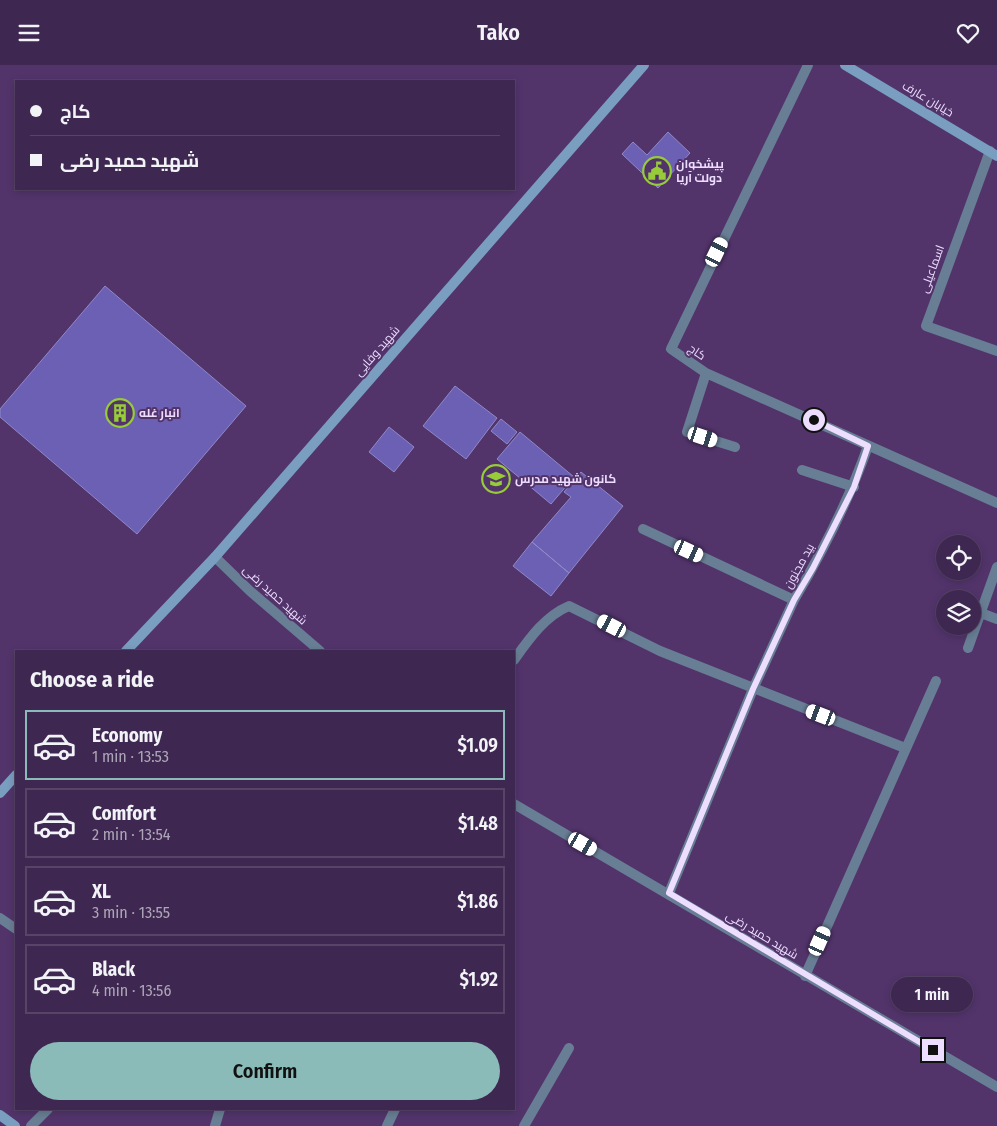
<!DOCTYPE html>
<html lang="en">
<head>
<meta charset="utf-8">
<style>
  :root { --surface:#3e2750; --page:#452f57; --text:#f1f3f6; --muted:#ada5b7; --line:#574467; --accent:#8bbbb9 }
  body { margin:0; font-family:"Fira Sans Condensed",Cairo,sans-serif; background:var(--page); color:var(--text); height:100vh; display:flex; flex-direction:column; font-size:19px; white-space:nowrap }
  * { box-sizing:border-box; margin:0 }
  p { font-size:16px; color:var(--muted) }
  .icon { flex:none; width:28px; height:28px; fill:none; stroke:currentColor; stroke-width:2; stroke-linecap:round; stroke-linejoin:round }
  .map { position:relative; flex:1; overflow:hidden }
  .sheet { position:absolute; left:15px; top:585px; width:500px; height:460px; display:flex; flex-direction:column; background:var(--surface); border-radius:0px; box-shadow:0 2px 8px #0003,0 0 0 1px var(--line) }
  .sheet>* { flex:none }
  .hud { position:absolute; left:15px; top:15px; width:500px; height:110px; border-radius:0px; box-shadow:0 2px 8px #0003,0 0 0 1px var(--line); display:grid; align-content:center; height:110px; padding:0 15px; background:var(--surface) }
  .buttons { position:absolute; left:936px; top:470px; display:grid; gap:10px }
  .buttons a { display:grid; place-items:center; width:45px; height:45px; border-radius:50%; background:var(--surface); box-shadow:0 2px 8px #0003,0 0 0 1px var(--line); font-size:25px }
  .end { position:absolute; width:22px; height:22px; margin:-11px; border:6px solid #edddfe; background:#111; box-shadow:0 0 0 2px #111 }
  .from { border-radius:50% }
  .bubble { position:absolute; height:35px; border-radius:18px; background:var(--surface); box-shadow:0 2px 8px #0003,0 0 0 1px var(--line); font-size:16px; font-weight:600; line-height:35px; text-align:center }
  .car { position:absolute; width:15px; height:30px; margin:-15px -8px; border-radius:6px; box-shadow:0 0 4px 1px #0007; background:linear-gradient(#fff 24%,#345 0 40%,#fff 0 76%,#345 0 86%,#fff 0) }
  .hud b { display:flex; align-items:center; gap:18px; height:48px; font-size:19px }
  .hud b+b { border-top:1px solid var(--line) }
  .hud i { width:12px; height:12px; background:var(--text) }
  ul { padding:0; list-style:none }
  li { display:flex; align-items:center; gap:15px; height:70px; margin:0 10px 8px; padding:0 5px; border:2px solid var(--line); border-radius:0px }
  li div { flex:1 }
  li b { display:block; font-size:19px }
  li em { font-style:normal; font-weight:600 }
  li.active { border-color:var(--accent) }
  li>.icon { width:45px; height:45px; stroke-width:1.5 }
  h2 { padding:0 15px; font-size:22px; line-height:60px }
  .primary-button { display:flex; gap:10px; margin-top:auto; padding:10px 15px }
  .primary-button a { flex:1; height:58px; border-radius:30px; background:var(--accent); color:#111; font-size:20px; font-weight:600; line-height:58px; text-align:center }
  header { display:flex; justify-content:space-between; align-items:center; height:65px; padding:0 15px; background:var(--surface); font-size:22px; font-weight:600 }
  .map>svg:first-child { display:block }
</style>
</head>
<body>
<header><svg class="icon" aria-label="menu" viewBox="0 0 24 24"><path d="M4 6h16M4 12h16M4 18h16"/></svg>Tako<svg class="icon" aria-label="heart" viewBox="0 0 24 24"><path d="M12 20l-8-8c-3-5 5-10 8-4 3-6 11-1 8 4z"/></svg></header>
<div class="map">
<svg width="997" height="1061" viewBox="0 0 997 1061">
  <rect width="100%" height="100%" fill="#52346b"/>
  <path fill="#6b60b3" stroke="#8f89c9" d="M668,67l22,21 -32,35 -36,-34 11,-12 14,13z
    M105,221l141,120 -109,128 -137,-117v-8z
    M455,321l42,32 -31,41 -43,-33z
    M501,354l16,13 -10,12 -16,-13z
    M389,362l25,20 -20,25 -25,-20z
    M520,367l54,45 -23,27 -54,-45z
    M581,407l42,34 -54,67 -37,-31 39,-45 -7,-5z
    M532,477l37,31 -18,23 -38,-30z"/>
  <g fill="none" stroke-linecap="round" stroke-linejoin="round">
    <path stroke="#687e94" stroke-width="10" d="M808,0l-137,284 35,24 291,130
      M990,86l-64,175 71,25
      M706,308l-19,59 48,15
      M802,405l52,17
      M643,464l151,71c29,-49 55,-100 74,-154
      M215,492l35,34 70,60
      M981,548l16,6
      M968,583l29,-81
      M514,595c15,-21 31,-44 55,-54l91,45 245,97
      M514,739l483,283
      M669,828l84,-204 41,-89
      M0,853l16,11
      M805,911l131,-295
      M31,1061l17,-17
      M215,1061l5,-17
      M387,1061l8,-17
      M524,1061l45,-78"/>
    <path stroke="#7a9ec0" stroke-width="10" d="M845,0l152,91
      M126,586l89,-94 429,-492
      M0,728l16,-18
      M0,1050l15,11"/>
  </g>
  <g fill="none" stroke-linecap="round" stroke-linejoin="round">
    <path stroke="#edddfe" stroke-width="6" d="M814,355l54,26 -14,41 -41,81 -19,32 -41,89 -84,204 264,157"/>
  </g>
  <defs>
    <symbol id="civic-ring" viewBox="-11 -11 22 22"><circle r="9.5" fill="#52346b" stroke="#97cc38" stroke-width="1.5"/><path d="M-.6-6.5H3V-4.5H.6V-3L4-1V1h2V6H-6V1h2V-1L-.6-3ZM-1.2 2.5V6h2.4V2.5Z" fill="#97cc38"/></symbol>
    <symbol id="building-ring" viewBox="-11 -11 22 22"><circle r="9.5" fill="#52346b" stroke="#97cc38" stroke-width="1.5"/><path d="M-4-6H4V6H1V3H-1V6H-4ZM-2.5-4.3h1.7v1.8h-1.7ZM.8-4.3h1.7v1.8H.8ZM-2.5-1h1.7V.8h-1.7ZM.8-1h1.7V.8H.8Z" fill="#97cc38"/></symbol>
    <symbol id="school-ring" viewBox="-11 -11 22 22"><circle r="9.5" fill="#52346b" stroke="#97cc38" stroke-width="1.5"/><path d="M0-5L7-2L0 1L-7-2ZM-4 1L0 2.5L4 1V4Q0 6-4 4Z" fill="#97cc38"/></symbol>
  </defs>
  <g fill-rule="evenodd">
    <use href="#civic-ring" x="641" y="90" width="32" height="32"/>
    <use href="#building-ring" x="104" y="332" width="32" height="32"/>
    <use href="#school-ring" x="480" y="398" width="32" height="32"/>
  </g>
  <g text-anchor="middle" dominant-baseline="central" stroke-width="4" stroke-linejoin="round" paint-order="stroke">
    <g font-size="12" fill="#edddfe" stroke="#52346b">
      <text transform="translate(928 34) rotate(31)">خیابان عارف</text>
      <text transform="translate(932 204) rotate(-70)">اسماعیلی</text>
      <text transform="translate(377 286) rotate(-49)">شهید وفایی</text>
      <text transform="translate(697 287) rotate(34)">کاج</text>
      <text transform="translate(799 501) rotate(-61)">بید مجنون</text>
      <text transform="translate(275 530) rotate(42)">شهید حمید رضی</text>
      <text transform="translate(762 870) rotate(31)">شهید حمید رضی</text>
    </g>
    <g font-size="12" font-weight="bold" fill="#edddfe" stroke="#52346b" text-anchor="start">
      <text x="676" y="99">پیشخوان<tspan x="676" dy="14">دولت آریا</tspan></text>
      <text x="139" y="348">انبار غله</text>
      <text x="515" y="414">کانون شهید مدرس</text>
    </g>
  </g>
</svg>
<div class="buttons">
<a><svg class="icon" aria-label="locate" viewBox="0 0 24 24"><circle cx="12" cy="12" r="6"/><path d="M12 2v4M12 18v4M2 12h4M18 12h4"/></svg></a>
<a><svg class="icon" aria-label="layers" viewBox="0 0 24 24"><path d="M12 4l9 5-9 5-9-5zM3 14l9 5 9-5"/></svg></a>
</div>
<i class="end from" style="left:814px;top:355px"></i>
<i class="end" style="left:933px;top:985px"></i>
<div class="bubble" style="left:891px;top:912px;width:82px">1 min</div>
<i class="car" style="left:717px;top:187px;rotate:26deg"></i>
<i class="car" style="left:703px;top:372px;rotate:108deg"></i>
<i class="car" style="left:689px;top:486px;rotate:115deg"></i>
<i class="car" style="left:612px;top:561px;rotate:297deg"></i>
<i class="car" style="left:821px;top:650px;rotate:291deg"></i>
<i class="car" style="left:583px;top:779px;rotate:120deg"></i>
<i class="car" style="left:820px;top:876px;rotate:24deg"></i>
<div class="hud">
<b><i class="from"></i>کاج</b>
<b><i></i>شهید حمید رضی</b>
</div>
<section class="sheet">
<h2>Choose a ride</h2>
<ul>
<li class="active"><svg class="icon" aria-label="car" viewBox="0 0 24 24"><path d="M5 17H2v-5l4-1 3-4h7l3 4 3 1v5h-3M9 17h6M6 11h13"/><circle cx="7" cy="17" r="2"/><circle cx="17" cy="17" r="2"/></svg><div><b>Economy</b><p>1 min · 13:53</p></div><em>$1.09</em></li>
<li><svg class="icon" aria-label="car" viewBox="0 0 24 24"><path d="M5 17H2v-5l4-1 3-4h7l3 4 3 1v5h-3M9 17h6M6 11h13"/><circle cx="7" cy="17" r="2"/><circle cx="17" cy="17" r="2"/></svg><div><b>Comfort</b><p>2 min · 13:54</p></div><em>$1.48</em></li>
<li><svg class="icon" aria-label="car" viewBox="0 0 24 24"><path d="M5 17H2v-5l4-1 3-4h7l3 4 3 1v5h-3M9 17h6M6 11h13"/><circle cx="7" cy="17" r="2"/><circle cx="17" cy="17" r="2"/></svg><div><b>XL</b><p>3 min · 13:55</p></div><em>$1.86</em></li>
<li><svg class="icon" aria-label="car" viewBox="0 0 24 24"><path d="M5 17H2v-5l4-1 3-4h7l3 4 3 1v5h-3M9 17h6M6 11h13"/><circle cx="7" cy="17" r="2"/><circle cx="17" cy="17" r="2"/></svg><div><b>Black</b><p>4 min · 13:56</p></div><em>$1.92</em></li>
</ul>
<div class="primary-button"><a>Confirm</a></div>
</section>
</div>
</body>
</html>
